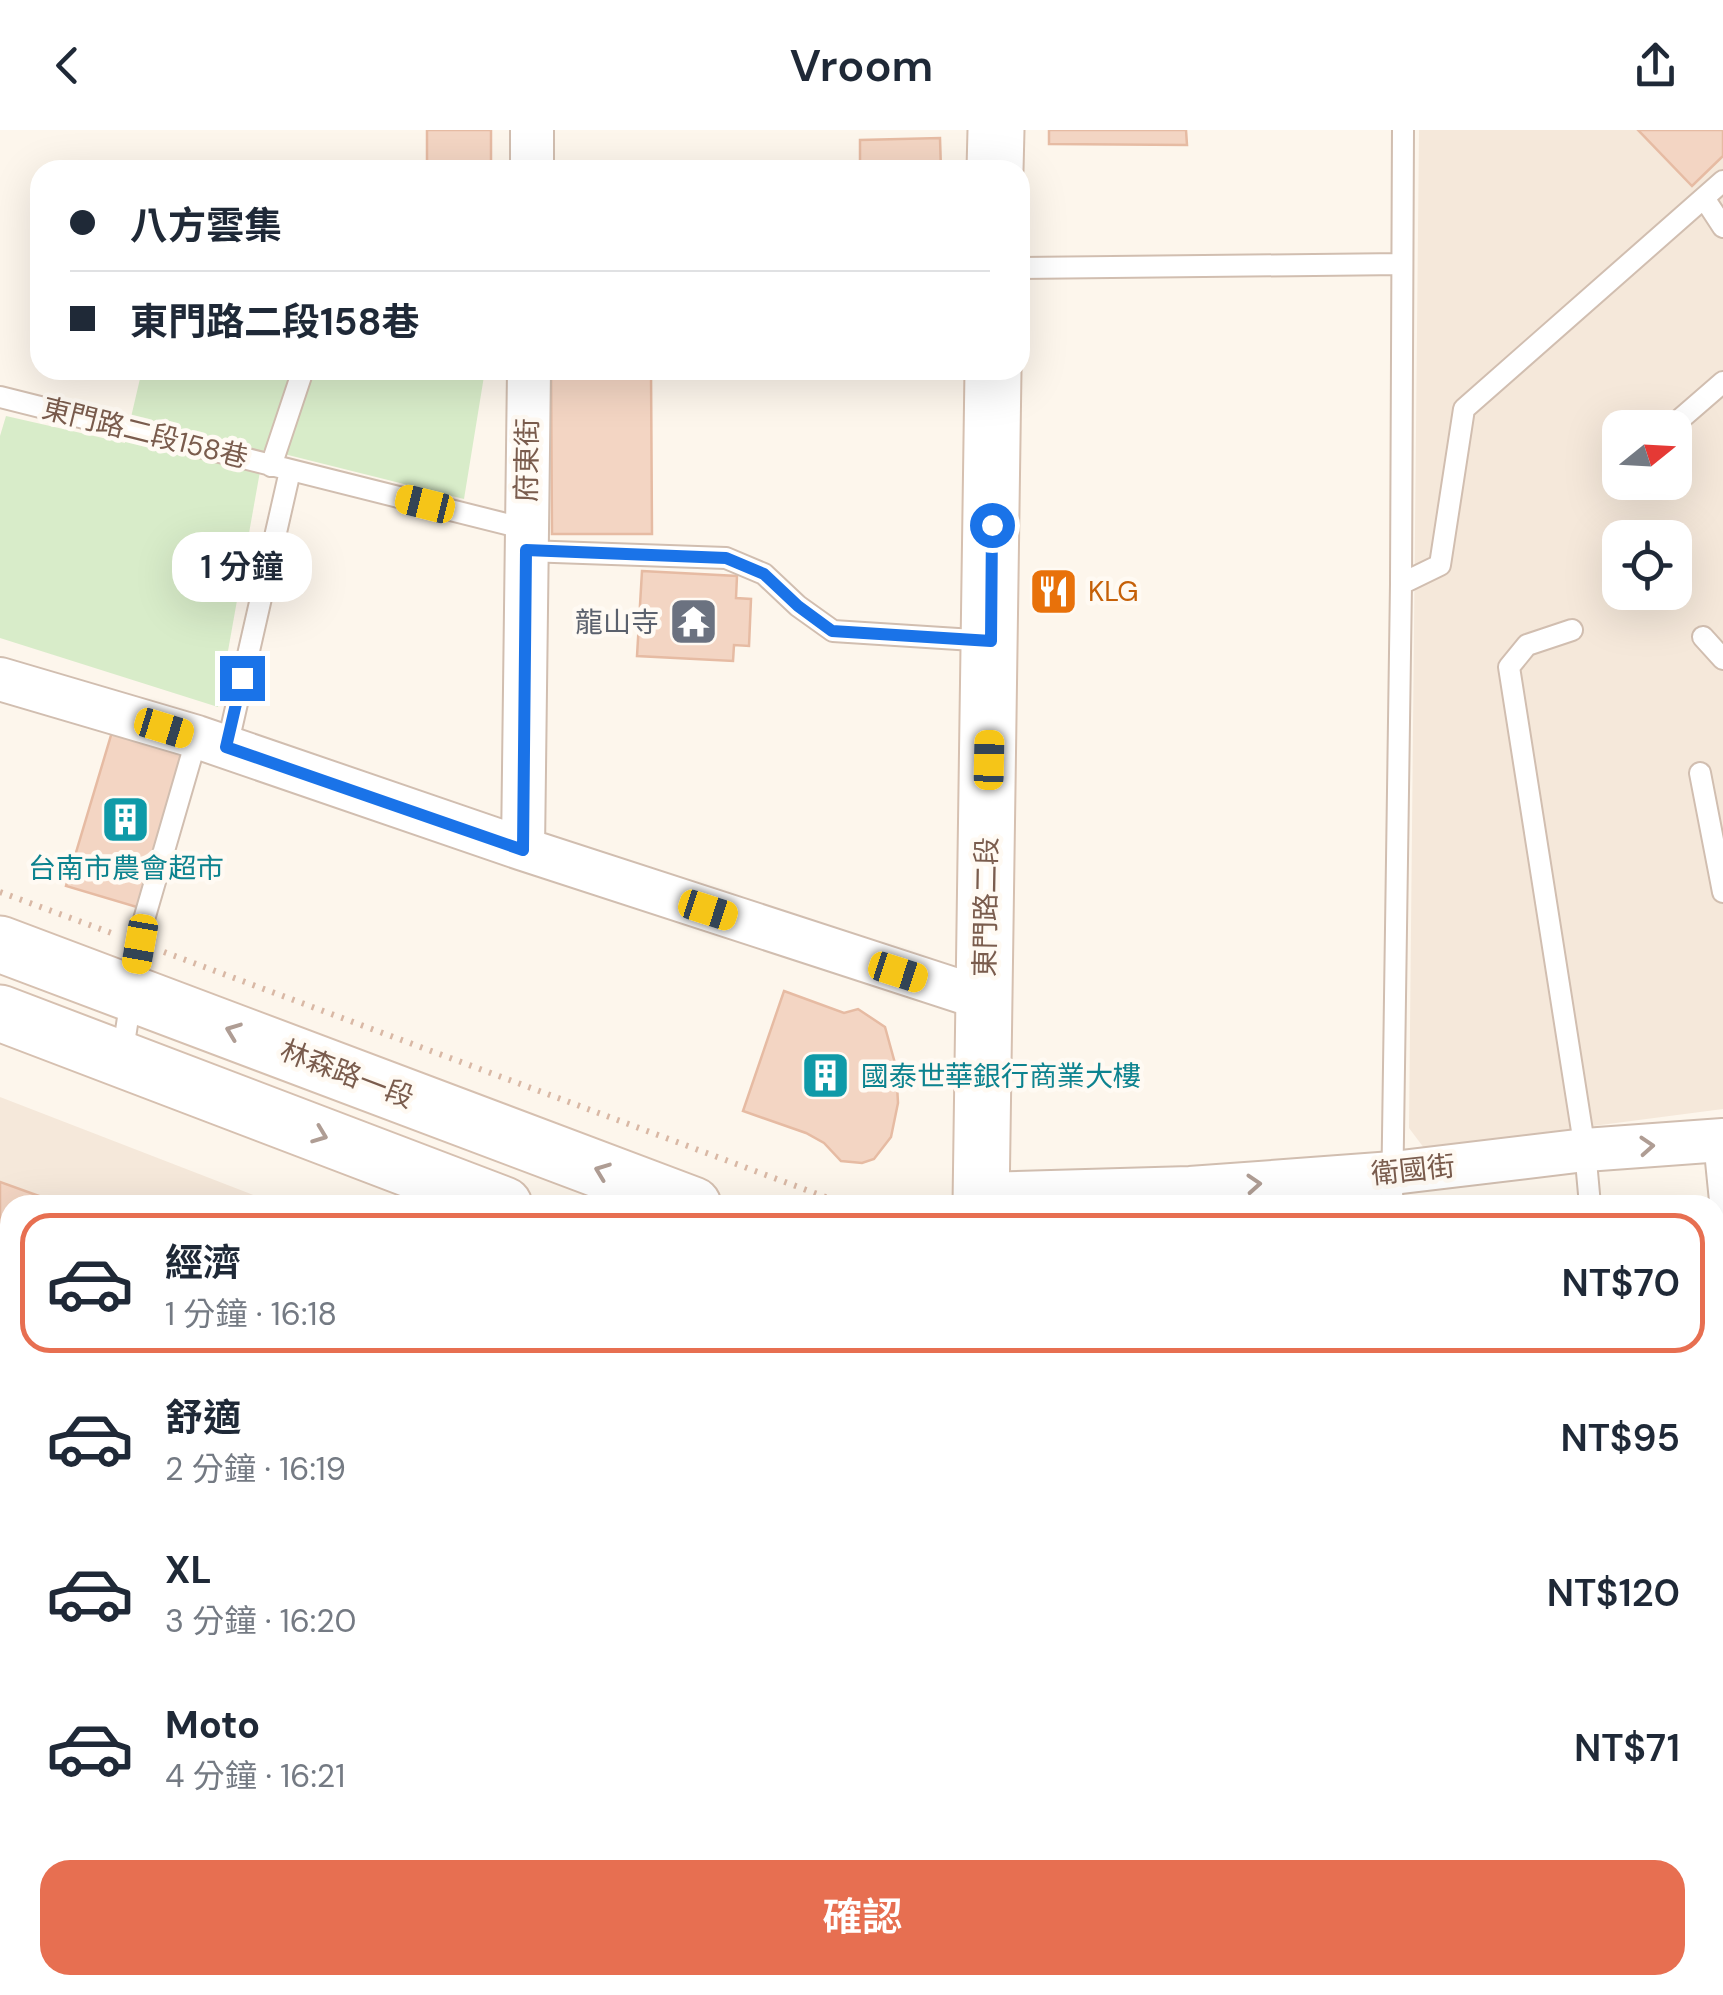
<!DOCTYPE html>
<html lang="zh-TW">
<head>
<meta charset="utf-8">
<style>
  :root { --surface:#fff; --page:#f6f6f7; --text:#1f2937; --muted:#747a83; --line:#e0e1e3; --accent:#e76f51 }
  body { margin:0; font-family:"DM Sans","Noto Sans TC",sans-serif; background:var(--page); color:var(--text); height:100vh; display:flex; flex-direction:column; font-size:38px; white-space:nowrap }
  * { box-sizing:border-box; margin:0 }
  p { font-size:32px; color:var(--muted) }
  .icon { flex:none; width:55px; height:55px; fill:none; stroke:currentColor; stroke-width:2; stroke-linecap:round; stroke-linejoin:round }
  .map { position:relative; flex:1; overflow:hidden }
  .side { position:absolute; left:0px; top:1065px; width:1725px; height:800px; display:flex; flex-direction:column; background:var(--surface); border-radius:30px 30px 0 0; box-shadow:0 10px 40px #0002 }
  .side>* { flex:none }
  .hud { position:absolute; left:30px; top:30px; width:1000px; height:220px; border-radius:30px; box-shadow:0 10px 40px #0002; display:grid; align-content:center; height:220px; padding:0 40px; background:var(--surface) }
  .needle { width:65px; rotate:72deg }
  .tools { position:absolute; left:1602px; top:280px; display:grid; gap:20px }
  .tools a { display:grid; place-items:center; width:90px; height:90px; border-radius:20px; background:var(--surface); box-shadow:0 10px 40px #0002; font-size:50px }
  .end { position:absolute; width:45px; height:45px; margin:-22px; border:12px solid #1a73e8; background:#fff; box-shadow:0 0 0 5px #fff }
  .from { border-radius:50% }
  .bubble { position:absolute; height:70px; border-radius:30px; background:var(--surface); box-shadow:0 10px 40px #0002; font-size:32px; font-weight:600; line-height:70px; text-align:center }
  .car { position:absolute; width:30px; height:60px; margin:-30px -15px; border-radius:12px; box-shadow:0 0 8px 2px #0007; background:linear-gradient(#f5c518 24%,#345 0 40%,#f5c518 0 76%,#345 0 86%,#f5c518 0) }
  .hud b { display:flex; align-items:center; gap:35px; height:95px; font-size:38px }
  .hud b+b { border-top:2px solid var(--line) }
  .hud i { width:25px; height:25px; background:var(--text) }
  ul { padding:18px 0 0; list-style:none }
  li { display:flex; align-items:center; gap:30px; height:140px; margin:0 20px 15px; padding:0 20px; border:5px solid transparent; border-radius:30px }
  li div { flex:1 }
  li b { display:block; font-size:38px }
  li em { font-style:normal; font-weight:600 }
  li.active { border-color:var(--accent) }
  li>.icon { width:90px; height:90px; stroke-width:1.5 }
  .cta { display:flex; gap:20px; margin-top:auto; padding:20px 40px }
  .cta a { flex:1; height:115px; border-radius:30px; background:var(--accent); color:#fff; font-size:40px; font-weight:600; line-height:115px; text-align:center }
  header { display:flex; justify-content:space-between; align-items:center; height:130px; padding:0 40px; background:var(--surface); font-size:45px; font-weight:600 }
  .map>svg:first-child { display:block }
</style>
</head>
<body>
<header><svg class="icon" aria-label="back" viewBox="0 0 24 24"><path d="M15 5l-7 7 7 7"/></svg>Vroom<svg class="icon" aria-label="share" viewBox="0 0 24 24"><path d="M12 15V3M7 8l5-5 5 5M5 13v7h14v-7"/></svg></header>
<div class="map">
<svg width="1723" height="1865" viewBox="0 0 1723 1865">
  <rect width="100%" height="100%" fill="#fdf6ec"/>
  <path fill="#f5e8da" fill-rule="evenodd" d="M1419,0h304v979l-299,39 -15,-20zM1620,298h55v54h-55zM1620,408h55v54h-55z
    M0,967l279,108h-269v448l-10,-3z
    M0,1560l10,3v292h377l-3,10h-384z"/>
  <path fill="#d8ecc9" d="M142,240h343l-21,129 -200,-50 -46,258 -218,-69v-202l6,-20 119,27z"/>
  <path fill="#f3d5c3" stroke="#e6bba3" stroke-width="2.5" d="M427,0h64v40h-64z
    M1049,0h137l1,15 -138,-1z
    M1638,0h85v26l-31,30z
    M940,8l1,32h-81v-30z
    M551,240h100l1,164h-100z
    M642,441l95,5 -1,22 15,1 -2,47 -15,-1 -1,16 -96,-5z
    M112,602l74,22 -46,154 -74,-22z
    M784,861l60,22 14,-4 27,18 11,40 2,36 -7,34 -17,22 -12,4 -21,-2 -17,-18 -18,-10 -63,-22z
    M0,1052l64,23h-54v155l-10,-4z
    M0,1281l10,4v83l-10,27z
    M0,1410l10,3v74l-10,-3z
    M1723,1481v128h-8v-127z
    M0,1584l10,3v179l-10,-3z
    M0,1643l10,3v65l-10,-4z
    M0,1826l10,3v26h80l30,10h-120z
    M49,1855h41l30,10h-74z
    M279,1855h34l-3,10z
    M1038,1855h78v10h-78z"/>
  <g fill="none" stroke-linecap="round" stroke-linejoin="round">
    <defs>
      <path id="lane" d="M1704,68l19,29
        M1020,138l382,-4
        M0,267l526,132
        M1670,298l53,-46
        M271,336l32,-96
        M526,421l200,7 38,16 34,32 35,25 156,10
        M1401,454l39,-19 24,-156 259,-228
        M1572,500l-45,15 -18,22 76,483 5,55
        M1703,507l20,22
        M227,617l63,-276
        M1700,643l23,119
        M122,926l21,-133 54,-186
        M1714,1011l9,90
        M1392,1075l9,-621 2,-454
        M560,1855l35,10
        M1158,1855l5,10
        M686,1865l1,-10"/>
      <path id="street" d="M532,40v-40
        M0,549l197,58 326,112 461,150
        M523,719l6,-479
        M981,1064l209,-6 203,-15 192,-23 138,-10
        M0,1540l10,4
        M1715,1753l8,-4
        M1650,1855l4,10
        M400,1865l3,-10
        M845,1865l7,-10
        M1453,1865l23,-10"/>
      <path id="secondary" d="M995,40l1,-40
        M0,814l693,261
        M0,883l504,192
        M981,1075l12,-835
        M1715,1342l8,-1
        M1715,1410h8
        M977,1865v-10"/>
    </defs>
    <use href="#lane" stroke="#d1beb0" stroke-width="24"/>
    <use href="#street" stroke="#d1beb0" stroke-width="46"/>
    <use href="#secondary" stroke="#d6c0b0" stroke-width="59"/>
    <path stroke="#d9b8a5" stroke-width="6" stroke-dasharray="2.5 8" stroke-linecap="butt" d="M0,762l114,42
      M164,822l683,253"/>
    <use href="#lane" stroke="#fff" stroke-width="20"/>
    <use href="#street" stroke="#fff" stroke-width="42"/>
    <use href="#secondary" stroke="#fff" stroke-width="55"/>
  </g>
  <defs><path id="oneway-chevron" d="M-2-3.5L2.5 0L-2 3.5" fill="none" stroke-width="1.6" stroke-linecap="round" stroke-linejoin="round" transform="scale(2.5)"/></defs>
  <g stroke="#af9d94">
    <use href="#oneway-chevron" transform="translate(233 901) rotate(-159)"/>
    <use href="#oneway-chevron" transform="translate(320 1005) rotate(21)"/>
    <use href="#oneway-chevron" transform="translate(1647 1016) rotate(-4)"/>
    <use href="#oneway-chevron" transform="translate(602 1041) rotate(-159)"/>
    <use href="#oneway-chevron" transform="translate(1254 1054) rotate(-4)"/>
  </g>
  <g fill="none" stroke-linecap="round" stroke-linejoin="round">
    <path stroke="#1a73e8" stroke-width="12" d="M242,548l-16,69 297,103 3,-300 200,8 38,16 34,32 34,25 159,10 1,-116"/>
  </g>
  <defs>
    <symbol id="restaurant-square" viewBox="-11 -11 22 22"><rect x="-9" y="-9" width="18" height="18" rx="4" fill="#e8710a" stroke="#fffaf3"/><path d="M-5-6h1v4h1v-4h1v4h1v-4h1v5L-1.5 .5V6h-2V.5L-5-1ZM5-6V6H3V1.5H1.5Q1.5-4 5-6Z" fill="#fff"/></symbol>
    <symbol id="temple-square" viewBox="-11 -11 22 22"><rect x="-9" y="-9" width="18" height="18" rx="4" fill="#6b7280" stroke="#fffaf3"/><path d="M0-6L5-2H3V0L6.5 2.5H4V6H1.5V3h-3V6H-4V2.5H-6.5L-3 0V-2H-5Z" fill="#fff"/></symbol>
    <symbol id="building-square" viewBox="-11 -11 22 22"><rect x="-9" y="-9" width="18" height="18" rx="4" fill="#0f9aa8" stroke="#fffaf3"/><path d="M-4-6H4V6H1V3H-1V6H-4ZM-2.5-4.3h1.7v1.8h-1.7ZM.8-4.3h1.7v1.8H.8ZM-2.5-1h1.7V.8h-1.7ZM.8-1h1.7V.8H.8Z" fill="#fff"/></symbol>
  </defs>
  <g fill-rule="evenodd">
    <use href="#restaurant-square" x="1026" y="434" width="55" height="55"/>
    <use href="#temple-square" x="666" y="464" width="55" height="55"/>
    <use href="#building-square" x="98" y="662" width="55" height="55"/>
    <use href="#building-square" x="798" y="918" width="55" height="55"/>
  </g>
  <g text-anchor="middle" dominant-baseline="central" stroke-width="9" stroke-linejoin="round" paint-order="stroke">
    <g font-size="28" fill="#7a5c4d" stroke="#fffaf3">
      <text transform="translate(145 303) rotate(14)">東門路二段158巷</text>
      <text transform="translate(527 330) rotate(-89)">府東街</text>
      <text transform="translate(986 777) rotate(-89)">東門路二段</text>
      <text transform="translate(347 944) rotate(21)">林森路一段</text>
      <text transform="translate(1413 1040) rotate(-6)">衛國街</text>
    </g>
    <g font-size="28" fill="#c56008" stroke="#fffaf3" text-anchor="start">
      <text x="1088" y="461">KLG</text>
    </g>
    <g font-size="28" fill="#5b616d" stroke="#fffaf3" text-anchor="end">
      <text x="659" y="492">龍山寺</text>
    </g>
    <g font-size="28" fill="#0d838f" stroke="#fffaf3">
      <text x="126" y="738">台南市農會超市</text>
      <text x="861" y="946" text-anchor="start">國泰世華銀行商業大樓</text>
    </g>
  </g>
</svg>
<div class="tools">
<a><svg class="needle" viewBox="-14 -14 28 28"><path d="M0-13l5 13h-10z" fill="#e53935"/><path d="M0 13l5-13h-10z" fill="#747a83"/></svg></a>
<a><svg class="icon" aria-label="locate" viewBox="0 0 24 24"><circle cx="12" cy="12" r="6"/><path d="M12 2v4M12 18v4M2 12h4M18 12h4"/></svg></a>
</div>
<i class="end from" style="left:992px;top:395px"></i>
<i class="end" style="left:242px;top:548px"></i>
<div class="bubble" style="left:172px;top:402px;width:140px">1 分鐘</div>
<i class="car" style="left:425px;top:374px;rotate:284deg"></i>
<i class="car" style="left:164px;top:598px;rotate:107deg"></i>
<i class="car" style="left:989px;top:630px;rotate:1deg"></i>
<i class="car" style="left:708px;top:780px;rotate:108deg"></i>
<i class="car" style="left:140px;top:814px;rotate:190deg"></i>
<i class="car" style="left:898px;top:842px;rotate:108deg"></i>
<div class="hud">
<b><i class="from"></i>八方雲集</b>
<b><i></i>東門路二段158巷</b>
</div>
<section class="side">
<ul>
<li class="active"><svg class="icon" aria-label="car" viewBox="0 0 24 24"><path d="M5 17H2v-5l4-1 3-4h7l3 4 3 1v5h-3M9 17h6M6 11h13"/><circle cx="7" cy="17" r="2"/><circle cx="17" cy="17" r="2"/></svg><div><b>經濟</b><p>1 分鐘 · 16:18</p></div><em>NT$70</em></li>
<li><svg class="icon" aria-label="car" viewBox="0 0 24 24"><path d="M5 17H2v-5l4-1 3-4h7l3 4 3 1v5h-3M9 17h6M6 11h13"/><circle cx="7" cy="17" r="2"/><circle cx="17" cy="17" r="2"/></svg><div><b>舒適</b><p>2 分鐘 · 16:19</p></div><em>NT$95</em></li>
<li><svg class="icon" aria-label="car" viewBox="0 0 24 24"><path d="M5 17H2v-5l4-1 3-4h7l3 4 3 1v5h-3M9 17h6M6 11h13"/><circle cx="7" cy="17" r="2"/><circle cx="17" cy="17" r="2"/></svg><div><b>XL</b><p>3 分鐘 · 16:20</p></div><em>NT$120</em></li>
<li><svg class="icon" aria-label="car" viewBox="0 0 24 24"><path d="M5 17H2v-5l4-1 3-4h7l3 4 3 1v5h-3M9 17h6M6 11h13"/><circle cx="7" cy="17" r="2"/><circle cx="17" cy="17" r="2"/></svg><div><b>Moto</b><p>4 分鐘 · 16:21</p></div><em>NT$71</em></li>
</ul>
<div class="cta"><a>確認</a></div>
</section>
</div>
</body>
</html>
